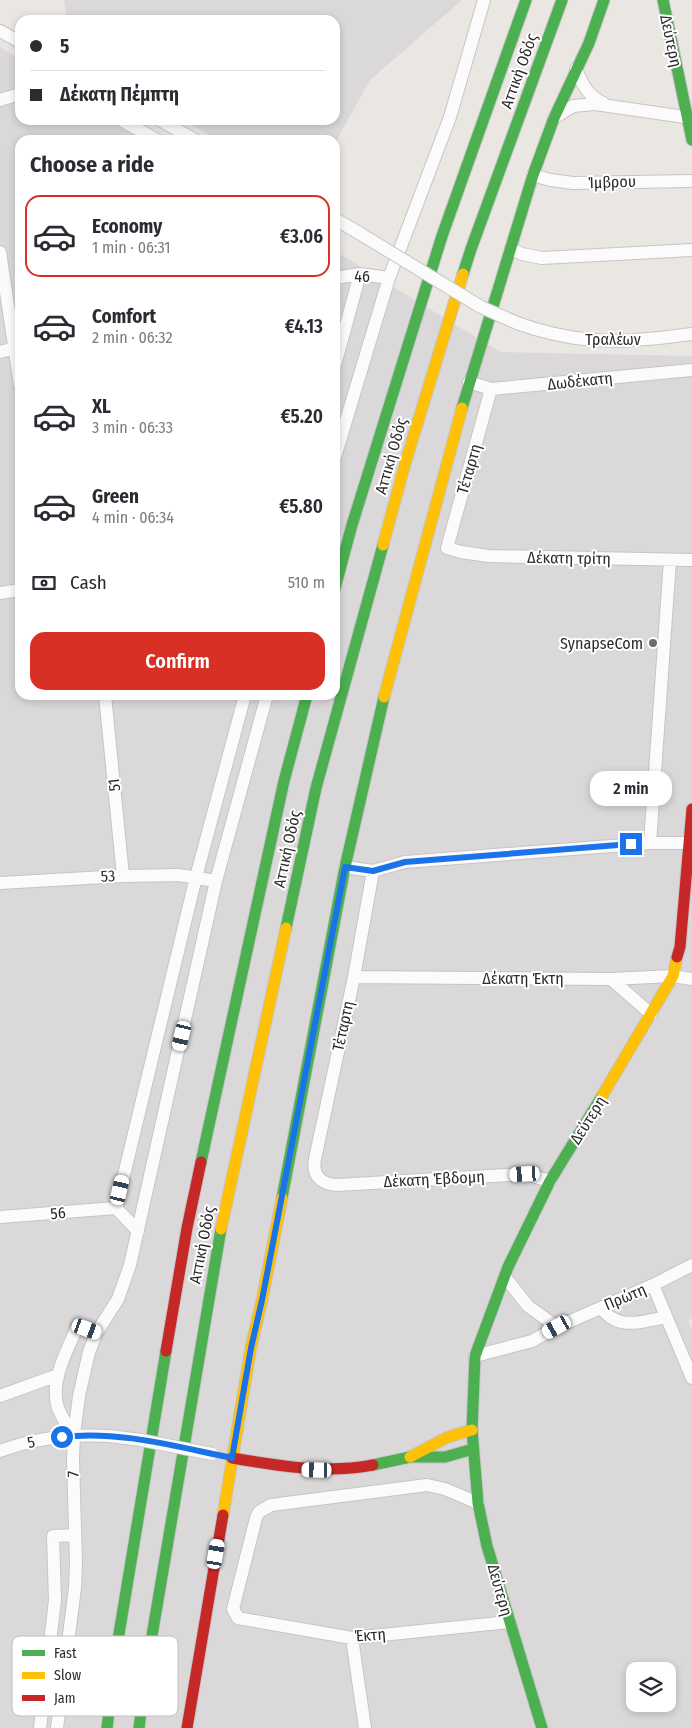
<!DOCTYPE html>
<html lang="en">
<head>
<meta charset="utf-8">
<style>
  :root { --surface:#fff; --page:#f7f7f7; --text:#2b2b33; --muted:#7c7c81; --line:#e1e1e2; --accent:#d93025 }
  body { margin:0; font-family:"Fira Sans Condensed",sans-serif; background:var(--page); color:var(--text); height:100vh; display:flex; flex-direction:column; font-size:19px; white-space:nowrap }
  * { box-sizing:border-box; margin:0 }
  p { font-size:16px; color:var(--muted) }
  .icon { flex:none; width:28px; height:28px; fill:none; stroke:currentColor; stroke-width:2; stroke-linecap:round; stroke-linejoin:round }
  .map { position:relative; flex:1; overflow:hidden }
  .drawer { position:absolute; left:15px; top:135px; width:325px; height:565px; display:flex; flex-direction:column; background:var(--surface); border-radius:15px; box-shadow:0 2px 8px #0003 }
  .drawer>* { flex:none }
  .hud { position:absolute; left:15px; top:15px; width:325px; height:110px; border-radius:15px; box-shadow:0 2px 8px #0003; display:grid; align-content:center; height:110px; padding:0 15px; background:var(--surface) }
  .fabs { position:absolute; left:626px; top:1662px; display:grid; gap:10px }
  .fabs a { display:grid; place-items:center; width:50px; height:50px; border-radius:10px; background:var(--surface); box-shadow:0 2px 8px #0003; font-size:25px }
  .end { position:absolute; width:22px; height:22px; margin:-11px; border:6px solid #1a73e8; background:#fff; box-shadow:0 0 0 2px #fff }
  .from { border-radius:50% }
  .bubble { position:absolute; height:35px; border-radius:15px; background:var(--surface); box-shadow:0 2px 8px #0003; font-size:16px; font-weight:600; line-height:35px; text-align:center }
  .car { position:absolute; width:15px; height:30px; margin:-15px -8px; border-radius:6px; box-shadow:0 0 4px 1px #0007; background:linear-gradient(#fff 24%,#345 0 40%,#fff 0 76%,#345 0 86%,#fff 0) }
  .hud b { display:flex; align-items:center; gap:18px; height:48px; font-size:19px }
  .hud b+b { border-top:1px solid var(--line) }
  .hud i { width:12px; height:12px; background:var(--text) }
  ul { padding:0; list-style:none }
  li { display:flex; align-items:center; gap:15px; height:82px; margin:0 10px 8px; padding:0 5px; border:2px solid transparent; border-radius:15px }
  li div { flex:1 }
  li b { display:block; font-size:19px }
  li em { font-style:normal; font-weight:600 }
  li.selected { border-color:var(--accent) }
  li>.icon { width:45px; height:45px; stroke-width:1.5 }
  h2 { padding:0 15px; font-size:22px; line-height:60px }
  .pay { display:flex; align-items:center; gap:12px; height:55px; padding:0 15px; font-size:19px }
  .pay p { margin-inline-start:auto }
  .button { display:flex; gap:10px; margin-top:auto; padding:10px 15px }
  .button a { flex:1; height:58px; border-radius:15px; background:var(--accent); color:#fff; font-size:20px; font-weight:600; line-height:58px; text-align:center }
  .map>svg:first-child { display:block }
</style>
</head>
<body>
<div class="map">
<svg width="692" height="1728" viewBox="0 0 692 1728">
  <rect width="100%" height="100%" fill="#eae7e2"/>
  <path fill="#dad8d9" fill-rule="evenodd" d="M64,0h398l-92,80 -35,63v-3h-116l-37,-20h153v-100h-263l-6,-7z
    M0,47l20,12v61h100l32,20h-132v555h315v-444l165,101 192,4v962l-4,3 4,9v398h-692zM635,1671h33v33h-33z"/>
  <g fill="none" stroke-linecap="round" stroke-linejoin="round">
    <defs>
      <path id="street" d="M0,31l20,11
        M576,69c6,15 12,27 27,34
        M0,100l20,-6
        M554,118l19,-12 22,-2 97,14
        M121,120l36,20
        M160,120l35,20
        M533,175l17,5 23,3 119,-2
        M335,219l19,11
        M511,249l11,5 20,4 150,-8
        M0,252l20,133
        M335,278l25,-4 29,4
        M535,329c58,17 98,13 157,5
        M0,352l20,-5
        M335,365l25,-91
        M469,382l22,7 201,-19
        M491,389l-44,159 14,4 28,4 203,4
        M335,457l54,-179 61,-161 34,-117
        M0,593l20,-3
        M105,695l18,181
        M650,843l20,-283
        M345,867l28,4 32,-9 245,-19h39
        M373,871l-19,106 -39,182c-3,16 5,25 22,26l188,-11 25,7
        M0,883l123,-7 56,-1 37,6
        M354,977l257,2 62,-3 19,3
        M611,979l40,35
        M116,1208l80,-331 49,-182
        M116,1208l22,23
        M0,1217l116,-9
        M505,1277l23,29 29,21
        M653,1285l39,93
        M600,1308c4,3 8,8 12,10 15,10 38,2 54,-1
        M475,1356l57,-15 25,-14 96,-42 39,-20
        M0,1396l58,-21
        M74,1435c-6,-8 -12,-17 -16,-27 -9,-27 10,-59 20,-83l19,7
        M0,1451c35,-13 71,-17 109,-15
        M478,1503l-33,-14 -18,-4 -156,20 -12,7 -3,6 -23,91 5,9 5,1 109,19 157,-16
        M352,1638l13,90
        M40,1728l15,-128 -2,-64 22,-1
        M57,1728l18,-140 1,-25 -3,-104 1,-24 5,-39 10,-44 8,-20 21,-33 12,-34 86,-384 51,-186"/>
      <path id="fast" d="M663,0l29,140
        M463,274l8,-25 91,-249
        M462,408l71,-233 21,-57 35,-75 15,-43
        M335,588l17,-63 90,-289 84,-236
        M286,928l30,-140 67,-243
        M201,1162l83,-381 23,-86
        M282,1198l63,-331 39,-170
        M373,1465l37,-8h35l28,-8
        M107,1728l10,-82 49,-295
        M139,1728l8,-63 74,-436
        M542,1728l-55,-182 -9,-43 -6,-73 3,-74 33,-89 42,-86 52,-85"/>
      <path id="slow" d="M383,545l22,-81 58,-190
        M384,697l78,-289
        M602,1096l71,-120 4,-19
        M221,1229l65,-301
        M410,1457l38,-20 24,-7
        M223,1515l28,-168 11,-47 20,-102"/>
      <path id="jam" d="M677,957l3,-10 12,-138
        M166,1351l21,-123 14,-66
        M232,1458c47,8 94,16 141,7
        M187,1728l36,-213"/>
    </defs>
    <use href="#street" stroke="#c6c5c5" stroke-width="14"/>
    <use href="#fast" stroke="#c6c5c5" stroke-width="13"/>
    <use href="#slow" stroke="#c6c5c5" stroke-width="13"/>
    <use href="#jam" stroke="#c6c5c5" stroke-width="13"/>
    <use href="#street" stroke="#fcfbfb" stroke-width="12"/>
    <use href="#fast" stroke="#4caf50" stroke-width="11"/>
    <use href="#slow" stroke="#ffc107" stroke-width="11"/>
    <use href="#jam" stroke="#c62828" stroke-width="11"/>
    <defs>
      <path id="street-bridge" d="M354,230l127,77 36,16 18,6
        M109,1436l32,4 71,14"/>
    </defs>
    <use href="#street-bridge" stroke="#c6c5c5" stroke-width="14" stroke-linecap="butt"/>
    <use href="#street-bridge" stroke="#fcfbfb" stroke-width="12"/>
  </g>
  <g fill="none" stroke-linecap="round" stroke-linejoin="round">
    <path stroke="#1a73e8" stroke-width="6" d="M62,1437c57,-7 115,10 170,21l19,-110 11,-48 83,-433 28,4 32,-9 226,-18"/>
  </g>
  <circle fill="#6e6d6c" stroke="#fff" stroke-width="2" cx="653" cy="643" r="5"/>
  <g text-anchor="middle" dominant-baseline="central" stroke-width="4" stroke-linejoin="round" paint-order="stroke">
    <g font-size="16" fill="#2c2c2c" stroke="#fff">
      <text transform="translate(671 41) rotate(78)">Δεύτερη</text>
      <text transform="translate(519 71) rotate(-70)">Αττική Οδός</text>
      <text transform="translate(612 182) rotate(-2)">Ίμβρου</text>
      <text x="362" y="276">46</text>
      <text x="613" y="339">Τραλέων</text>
      <text transform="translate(580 381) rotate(-6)">Δωδέκατη</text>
      <text transform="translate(391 456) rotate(-74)">Αττική Οδός</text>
      <text transform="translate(469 469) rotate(-74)">Τέταρτη</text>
      <text transform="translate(569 558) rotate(1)">Δέκατη τρίτη</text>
      <text transform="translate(114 785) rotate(-96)">51</text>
      <text transform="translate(287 849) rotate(-78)">Αττική Οδός</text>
      <text transform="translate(108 876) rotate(-3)">53</text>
      <text x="523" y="978">Δέκατη Έκτη</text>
      <text transform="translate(343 1026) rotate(-78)">Τέταρτη</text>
      <text transform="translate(588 1120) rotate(-58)">Δεύτερη</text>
      <text transform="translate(434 1179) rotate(-3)">Δέκατη Έβδομη</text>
      <text transform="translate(58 1213) rotate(-5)">56</text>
      <text transform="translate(202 1245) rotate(-79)">Αττική Οδός</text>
      <text transform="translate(625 1297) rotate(-23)">Πρώτη</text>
      <text transform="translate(31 1442) rotate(-13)">5</text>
      <text transform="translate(73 1474) rotate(-91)">7</text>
      <text transform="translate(500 1590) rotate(74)">Δεύτερη</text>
      <text transform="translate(370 1635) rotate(-4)">Έκτη</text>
    </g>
    <g font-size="16" fill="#2c2c2c" stroke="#fff" text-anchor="end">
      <text x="643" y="643">SynapseCom</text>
    </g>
  </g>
  <rect x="12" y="1636" width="166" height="80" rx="8" fill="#fff" stroke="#c0c0c0" stroke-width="1"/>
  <rect x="22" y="1650" width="23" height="6" fill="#4caf50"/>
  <rect x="22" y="1672" width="23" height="7" fill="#ffc107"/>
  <rect x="22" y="1695" width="23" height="6" fill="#c62828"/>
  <g font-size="14" fill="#2c2c2c">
    <text x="54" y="1658">Fast</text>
    <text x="54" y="1680">Slow</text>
    <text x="54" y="1703">Jam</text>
  </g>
</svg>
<div class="fabs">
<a><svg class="icon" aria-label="layers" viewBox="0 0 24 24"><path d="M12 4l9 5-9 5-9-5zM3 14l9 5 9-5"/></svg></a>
</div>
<i class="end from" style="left:62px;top:1437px"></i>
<i class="end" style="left:631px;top:844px"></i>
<div class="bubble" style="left:590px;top:771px;width:82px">2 min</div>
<i class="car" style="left:182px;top:1036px;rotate:193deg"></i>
<i class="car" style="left:525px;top:1174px;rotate:267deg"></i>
<i class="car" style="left:120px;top:1190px;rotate:13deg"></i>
<i class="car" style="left:557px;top:1327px;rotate:241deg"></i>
<i class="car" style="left:87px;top:1329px;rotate:110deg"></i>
<i class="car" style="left:317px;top:1470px;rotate:271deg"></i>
<i class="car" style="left:216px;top:1554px;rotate:10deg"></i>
<div class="hud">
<b><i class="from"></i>5</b>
<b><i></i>Δέκατη Πέμπτη</b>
</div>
<section class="drawer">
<h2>Choose a ride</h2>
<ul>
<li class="selected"><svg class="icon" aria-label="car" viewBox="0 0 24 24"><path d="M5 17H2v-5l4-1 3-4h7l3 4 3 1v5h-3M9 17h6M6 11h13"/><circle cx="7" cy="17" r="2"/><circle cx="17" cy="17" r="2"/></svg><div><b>Economy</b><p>1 min · 06:31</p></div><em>€3.06</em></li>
<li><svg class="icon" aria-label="car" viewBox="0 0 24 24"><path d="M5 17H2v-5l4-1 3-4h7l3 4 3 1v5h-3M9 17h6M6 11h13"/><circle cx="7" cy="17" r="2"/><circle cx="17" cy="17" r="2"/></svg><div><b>Comfort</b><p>2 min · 06:32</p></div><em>€4.13</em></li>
<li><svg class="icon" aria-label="car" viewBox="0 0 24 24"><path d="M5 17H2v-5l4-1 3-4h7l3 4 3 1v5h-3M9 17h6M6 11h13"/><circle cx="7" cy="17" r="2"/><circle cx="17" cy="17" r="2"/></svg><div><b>XL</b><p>3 min · 06:33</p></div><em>€5.20</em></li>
<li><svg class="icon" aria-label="car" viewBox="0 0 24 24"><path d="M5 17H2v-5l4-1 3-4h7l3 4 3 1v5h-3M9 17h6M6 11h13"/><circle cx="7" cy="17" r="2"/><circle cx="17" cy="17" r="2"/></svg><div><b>Green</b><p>4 min · 06:34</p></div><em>€5.80</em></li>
</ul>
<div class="pay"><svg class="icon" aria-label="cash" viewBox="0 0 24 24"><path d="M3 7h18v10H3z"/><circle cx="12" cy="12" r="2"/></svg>Cash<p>510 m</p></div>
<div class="button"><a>Confirm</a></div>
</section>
</div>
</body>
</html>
